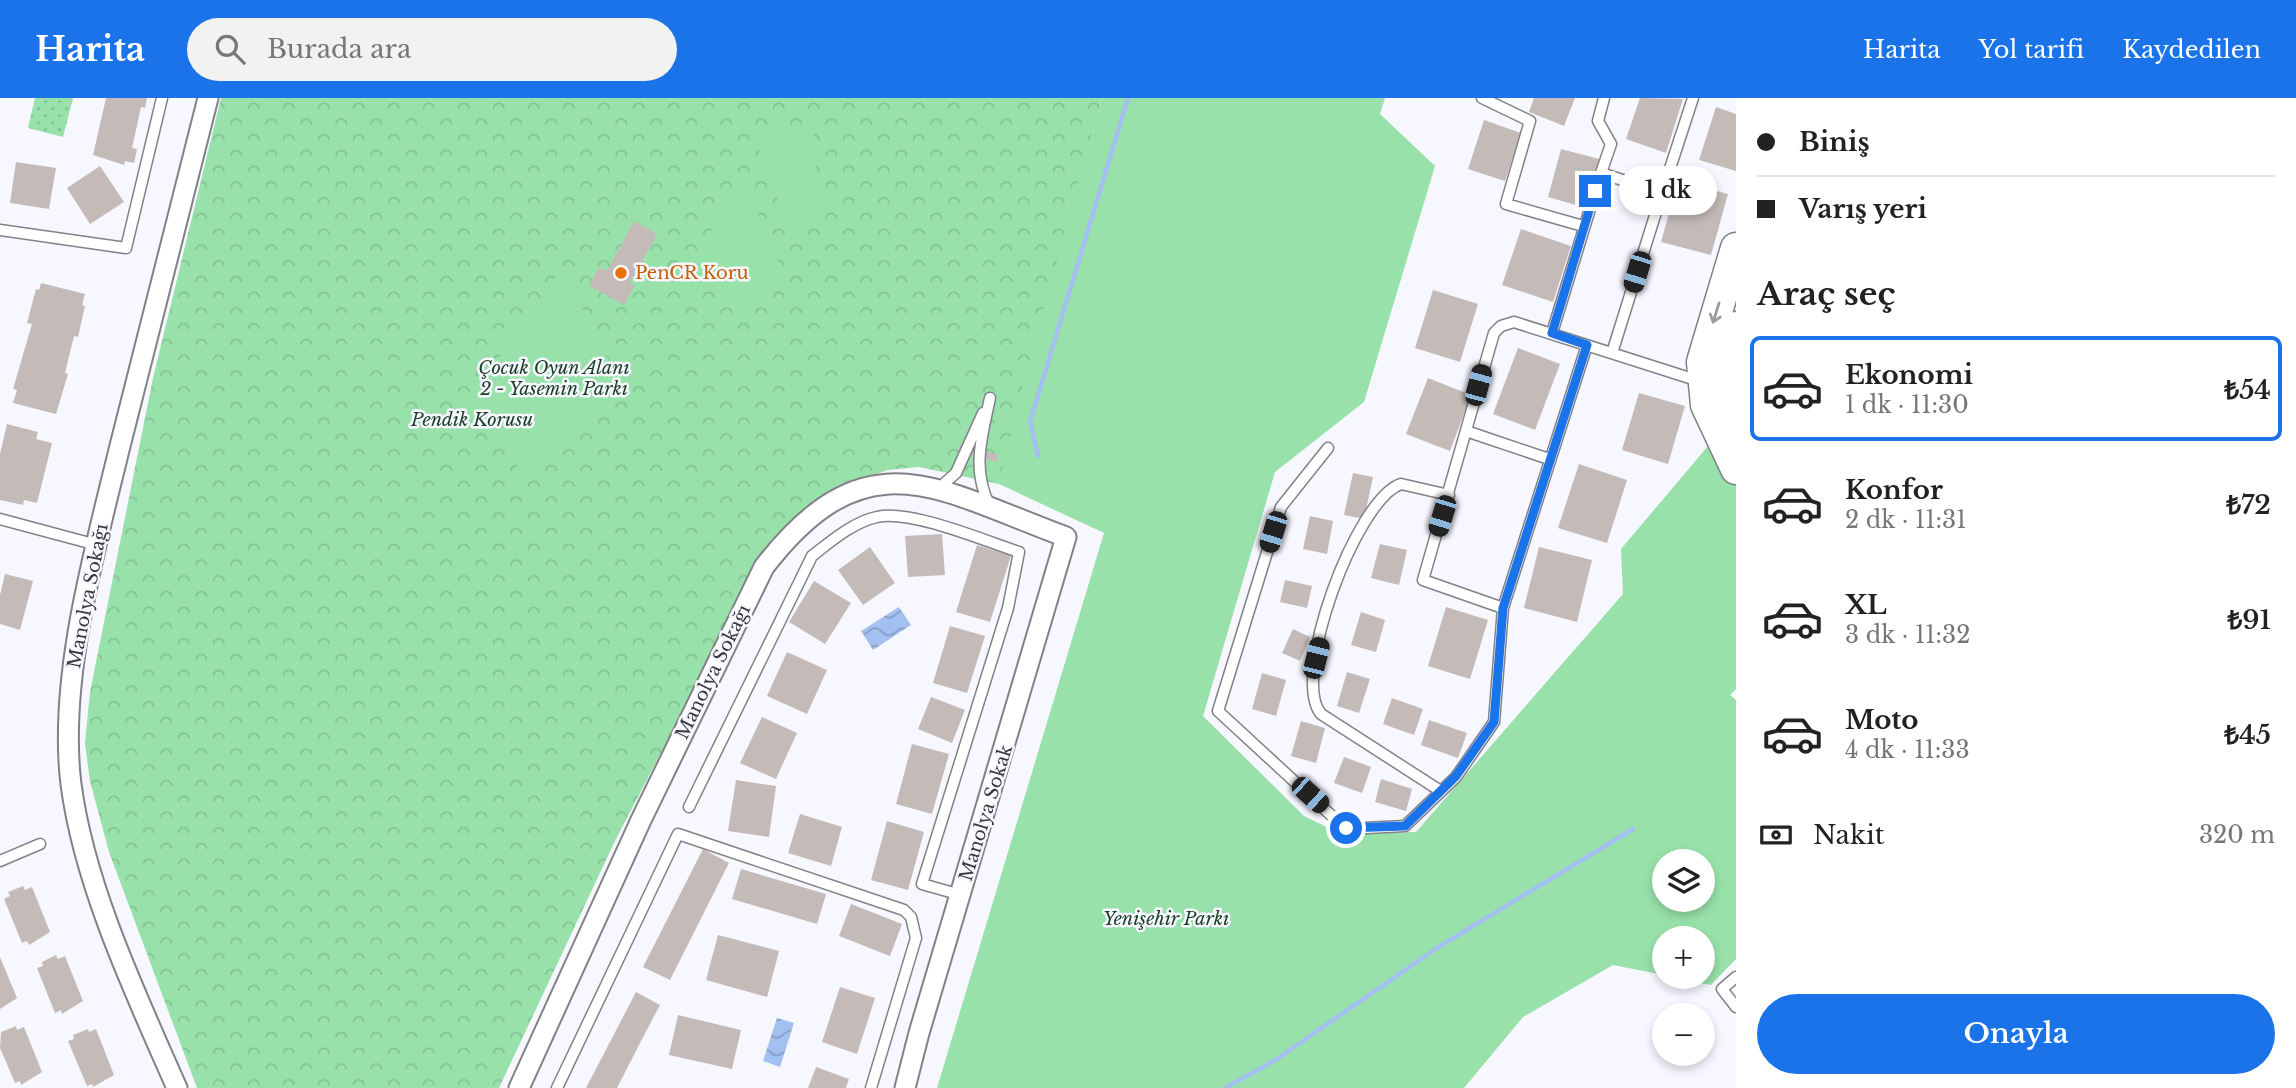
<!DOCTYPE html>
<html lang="tr">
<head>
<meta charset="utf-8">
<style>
  :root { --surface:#fff; --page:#f2f2f2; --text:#222; --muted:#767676; --line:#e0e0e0; --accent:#1a73e8 }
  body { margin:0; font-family:"Libre Baskerville",serif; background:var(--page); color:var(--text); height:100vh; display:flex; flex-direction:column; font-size:26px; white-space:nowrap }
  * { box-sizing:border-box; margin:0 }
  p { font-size:23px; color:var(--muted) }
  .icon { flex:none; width:38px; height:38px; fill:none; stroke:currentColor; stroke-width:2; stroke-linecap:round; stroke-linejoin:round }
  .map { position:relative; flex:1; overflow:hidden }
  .sheet { display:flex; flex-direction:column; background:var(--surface); width:560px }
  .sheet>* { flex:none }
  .guide { display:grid; align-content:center; height:154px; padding:0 21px; background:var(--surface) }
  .buttons { position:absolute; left:1652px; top:751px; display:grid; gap:14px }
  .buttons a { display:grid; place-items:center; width:63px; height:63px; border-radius:50%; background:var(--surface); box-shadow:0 4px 10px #0003; font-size:35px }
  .end { position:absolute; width:32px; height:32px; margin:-16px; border:9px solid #1a73e8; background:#fff; box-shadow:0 0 0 4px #fff }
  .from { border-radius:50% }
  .bubble { position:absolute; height:49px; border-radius:24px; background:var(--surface); box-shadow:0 4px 10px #0003; font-size:23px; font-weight:600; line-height:49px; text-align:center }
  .car { position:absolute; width:21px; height:42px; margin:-21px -10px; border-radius:9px; box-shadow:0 0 5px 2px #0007; background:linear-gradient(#222 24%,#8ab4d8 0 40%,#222 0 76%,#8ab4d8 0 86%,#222 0) }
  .guide b { display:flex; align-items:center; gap:24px; height:66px; font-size:26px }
  .guide b+b { border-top:2px solid var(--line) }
  .guide i { width:18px; height:18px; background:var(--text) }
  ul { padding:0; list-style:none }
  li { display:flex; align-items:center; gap:21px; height:105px; margin:0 14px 10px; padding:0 7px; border:4px solid transparent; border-radius:10px }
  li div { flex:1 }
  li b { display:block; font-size:26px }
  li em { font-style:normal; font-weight:600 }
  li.active { border-color:var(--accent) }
  li>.icon { width:63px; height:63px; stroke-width:1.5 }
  h2 { padding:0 21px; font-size:32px; line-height:84px }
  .pay { display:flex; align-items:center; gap:18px; height:77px; padding:0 21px; font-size:26px }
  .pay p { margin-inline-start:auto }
  .primary-button { display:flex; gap:14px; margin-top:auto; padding:14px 21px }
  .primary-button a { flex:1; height:80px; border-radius:42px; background:var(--accent); color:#fff; font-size:28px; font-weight:600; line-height:80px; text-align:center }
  header { display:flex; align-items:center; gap:42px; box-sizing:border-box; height:98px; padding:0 35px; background:var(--accent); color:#fff }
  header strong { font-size:33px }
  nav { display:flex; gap:38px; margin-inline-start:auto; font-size:24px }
  .search { width:490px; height:63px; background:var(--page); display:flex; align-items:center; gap:18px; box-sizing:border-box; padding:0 24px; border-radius:38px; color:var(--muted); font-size:26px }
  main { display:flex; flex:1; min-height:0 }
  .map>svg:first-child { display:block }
</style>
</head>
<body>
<header>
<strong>Harita</strong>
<div class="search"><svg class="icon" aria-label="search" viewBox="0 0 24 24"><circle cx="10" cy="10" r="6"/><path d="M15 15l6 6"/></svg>Burada ara</div>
<nav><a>Harita</a><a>Yol tarifi</a><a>Kaydedilen</a></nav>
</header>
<main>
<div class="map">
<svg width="1736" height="990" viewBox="0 0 1736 990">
  <defs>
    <pattern id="grass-dots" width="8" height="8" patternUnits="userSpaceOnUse" patternTransform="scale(1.75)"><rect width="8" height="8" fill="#98e1aa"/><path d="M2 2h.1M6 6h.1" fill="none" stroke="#84c293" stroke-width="1.8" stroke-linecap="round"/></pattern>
    <pattern id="forest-crowns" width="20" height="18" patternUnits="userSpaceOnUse" patternTransform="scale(1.75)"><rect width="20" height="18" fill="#98e1aa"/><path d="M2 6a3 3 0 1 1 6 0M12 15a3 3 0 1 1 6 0" fill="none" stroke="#84c293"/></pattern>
    <pattern id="water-waves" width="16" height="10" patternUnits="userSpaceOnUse" patternTransform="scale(1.75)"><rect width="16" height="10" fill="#a3c0f1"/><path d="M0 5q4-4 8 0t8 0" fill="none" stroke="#869dc4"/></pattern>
  </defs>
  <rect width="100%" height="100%" fill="#f7f7ff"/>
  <path fill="url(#grass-dots)" d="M35,0h38l-10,39 -35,-9z"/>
  <path fill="url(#forest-crowns)" d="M221,0h881l-103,386 -80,-17 -31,3 -60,21 -56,48 -158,304 -115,245h-302l-88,-236 -19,-71 -5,-38 5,-51 63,-314z"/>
  <path fill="#98e1aa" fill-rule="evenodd" d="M1102,0h283l-5,16 55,52 -71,236 -89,70 -72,244 101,100 37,18 75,-2 207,-238 -2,-45 87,-103 28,36v207l-6,6 6,5v259l-25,26 -42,-8 34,-1v-38h-39v37l-51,-10 -90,52 -59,71h-527l167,-555 -105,-49 20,-86zM1664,763h39v39h-39z
    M747,32h66l8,90 -35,10 -17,-62z
    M741,76l41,97 -29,43 -67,-36z
    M561,170l64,123 -98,86 -54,-64 -1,-15z"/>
  <path fill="url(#water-waves)" d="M899,509l12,18 -38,25 -12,-19z
    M777,920l17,5 -14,44 -17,-6z"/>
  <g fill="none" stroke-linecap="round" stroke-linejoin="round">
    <path stroke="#a3c0f1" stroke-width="4.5" d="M1038,358l-8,-34 98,-324
      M1225,990l49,-27 163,-113 196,-119"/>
  </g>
  <path fill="#c4bbb9" d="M106,0h41l-2,10 -4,-1 -9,41 5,1 -3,14 -9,-2 -1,4 -31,-10z
    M1534,0h41l-11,28 -35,-14z
    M1640,0l43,1 -17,54 -40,-14z
    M1716,9l20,7v57l-37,-11z
    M1484,22l37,13 -16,48 -37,-12z
    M1561,51l38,10 -13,49 -38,-11z
    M16,64l40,6 -7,41 -39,-6z
    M100,68l24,36 -34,22 -23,-36z
    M1678,83l50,13 -17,61 -50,-13z
    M634,123l23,13 -27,49 5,2 -11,20 -35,-19 10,-19 8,4z
    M1521,131l50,17 -18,56 -51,-17z
    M41,185l44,11 -3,11 3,1 -7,31 -4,-1 -9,37 3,1 -12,40 -43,-11 4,-13 -4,-1 19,-65 -5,-1 9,-34 3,1z
    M1433,192l45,14 -18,58 -45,-14z
    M1518,250l42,16 -25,66 -42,-16z
    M1428,280l43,17 -21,56 -44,-17z
    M1639,295l46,13 -17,58 -46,-14z
    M7,326l31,8 -2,7 16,4 -15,60 -13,-3 -1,5 -23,-5v-46z
    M960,346l38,11 -2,7 -38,-11z
    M1579,366l48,16 -20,63 -49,-15z
    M1353,375l20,4 -9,42 -20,-4z
    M1310,418l23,5 -6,33 -24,-5z
    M942,436l3,41 -37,2 -3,-41z
    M1380,446l27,6 -8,35 -28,-7z
    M977,447l34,11 -21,66 -34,-10z
    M870,449l25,36 -32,22 -25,-35z
    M1539,449l53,13 -15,62 -53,-14z
    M5,476l28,7 -13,49 -20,-6v-29z
    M1285,482l27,6 -5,22 -27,-6z
    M814,483l37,22 -26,41 -36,-22z
    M1446,509l42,13 -18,59 -42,-13z
    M1361,514l24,8 -9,32 -25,-7z
    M950,528l35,10 -18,57 -34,-10z
    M1293,531l17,8 -10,24 -18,-8z
    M787,554l40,18 -20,44 -40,-18z
    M1347,574l23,7 -11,34 -22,-7z
    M1262,575l24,7 -10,36 -24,-7z
    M931,599l34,13 -13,33 -34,-14z
    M1392,600l31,11 -9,26 -31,-11z
    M762,619l35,16 -21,46 -36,-16z
    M1429,622l38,13 -9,25 -37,-13z
    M1301,623l24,7 -9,35 -25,-7z
    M912,646l37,10 -17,60 -36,-10z
    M1344,659l27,10 -9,26 -28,-10z
    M1381,681l31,10 -6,22 -31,-9z
    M736,682l40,6 -7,51 -41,-6z
    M800,716l42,13 -11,39 -43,-13z
    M887,723l37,11 -16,58 -37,-10z
    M703,751l26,14 -59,117 -27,-13z
    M741,771l85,25 -9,30 -85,-25z
    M23,788l2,4 7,-3 18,45 -21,13 -2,-4 -5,2 -18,-44 6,-3 -2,-4z
    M851,806l51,20 -12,32 -51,-20z
    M718,837l61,16 -12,46 -61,-17z
    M56,857l2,4 7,-3 18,45 -21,13 -1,-4 -6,3 -18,-45 6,-2 -1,-4z
    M0,859l17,41 -17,11z
    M840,889l35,11 -18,56 -35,-12z
    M636,894l24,13 -20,38 -23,45h-31z
    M678,917l63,15 -9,39 -63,-14z
    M16,928l1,4 7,-3 18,45 -21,13 -1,-4 -5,2 -15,-35 1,-16z
    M88,931l1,3 7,-3 18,46 -21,12 -1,-3 -5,2 -19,-45 6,-2 -1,-4z
    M816,969l33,12 -3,9h-38z"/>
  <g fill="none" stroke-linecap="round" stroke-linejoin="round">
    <defs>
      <path id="lane" d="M1482,0l48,23 -24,83 77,22
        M1601,75l10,-29 -13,-23 6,-23
        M1662,95l31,-95
        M0,132l126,18 36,-150
        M1552,235l49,-160 61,20 -50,160
        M1466,333l83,28
        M1328,350l-47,59 -63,204 128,118 59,-3 51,-49 38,-55 9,-114 -80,-28 71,-247 7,-7 13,-4 185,59
        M938,391l18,-16 27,-60
        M990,408c-19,-36 -8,-70 0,-108
        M0,421l97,26
        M1503,510l84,-263
        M1439,692l-118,-76c-31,-36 35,-215 80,-230l48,11
        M689,709l123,-251c18,-14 41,-34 65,-39 33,-8 108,24 142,35l-11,56 -86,276 39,11
        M0,763l40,-17
        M1736,879l-14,12 14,18
        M557,990l121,-254 226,76 7,7 5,21 -45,150"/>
      <path id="street" d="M177,990c-41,-93 -93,-203 -106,-304 -13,-105 24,-235 49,-338 29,-116 58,-232 88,-348
        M519,990l122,-268 123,-253c103,-133 172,-78 302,-30l-147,496 -14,55"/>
      <path id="primary" d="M1736,150l-34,114 4,43 30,64
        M1736,229c-10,36 -15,61 0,96"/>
    </defs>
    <use href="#lane" stroke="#818188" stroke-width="13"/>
    <use href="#street" stroke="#818188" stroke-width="23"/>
    <use href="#primary" stroke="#818188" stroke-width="33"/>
    <use href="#lane" stroke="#fff" stroke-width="10"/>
    <use href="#street" stroke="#fff" stroke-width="19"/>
    <use href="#primary" stroke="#fff" stroke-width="30"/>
  </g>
  <defs><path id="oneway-shaft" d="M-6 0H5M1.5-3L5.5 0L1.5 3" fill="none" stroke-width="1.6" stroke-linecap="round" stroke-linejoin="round" transform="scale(1.75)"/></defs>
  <use stroke="#9c9c9d" href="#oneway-shaft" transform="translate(1716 215) rotate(107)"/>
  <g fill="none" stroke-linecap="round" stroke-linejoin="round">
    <path stroke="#1a73e8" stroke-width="9" d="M1346,730l59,-2 51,-50 38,-54 9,-114 84,-263 -35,-12 43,-142"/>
  </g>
  <circle fill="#e8710a" stroke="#f7f7ff" stroke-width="2.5" cx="621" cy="175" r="7"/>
  <g text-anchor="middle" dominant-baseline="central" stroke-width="5" stroke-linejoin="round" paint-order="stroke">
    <g font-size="18" fill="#c56008" stroke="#f7f7ff" text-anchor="start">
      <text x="635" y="175">PenCR Koru</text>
    </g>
    <g font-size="18" font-style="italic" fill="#183e24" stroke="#f7f7ff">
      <text x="554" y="270">Çocuk Oyun Alanı<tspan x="554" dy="21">2 - Yasemin Parkı</tspan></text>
      <text x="472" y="322">Pendik Korusu</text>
      <text x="1166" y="821">Yenişehir Parkı</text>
    </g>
    <g font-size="18" fill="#38383b" stroke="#f7f7ff">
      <text transform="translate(88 498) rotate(-79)">Manolya Sokağı</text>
      <text transform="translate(713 574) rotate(-64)">Manolya Sokağı</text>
      <text transform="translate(986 715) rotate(-73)">Manolya Sokak</text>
    </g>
  </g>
</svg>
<div class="buttons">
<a><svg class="icon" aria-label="layers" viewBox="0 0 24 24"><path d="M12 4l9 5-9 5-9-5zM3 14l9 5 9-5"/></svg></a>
<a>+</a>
<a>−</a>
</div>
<i class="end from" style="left:1346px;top:730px"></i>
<i class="end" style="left:1595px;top:93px"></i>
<div class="bubble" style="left:1619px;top:68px;width:98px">1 dk</div>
<i class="car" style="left:1637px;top:174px;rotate:197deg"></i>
<i class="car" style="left:1478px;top:287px;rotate:15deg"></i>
<i class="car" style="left:1442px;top:418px;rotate:197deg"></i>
<i class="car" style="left:1273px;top:434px;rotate:197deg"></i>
<i class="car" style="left:1316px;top:560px;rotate:14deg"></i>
<i class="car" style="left:1310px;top:697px;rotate:132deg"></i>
</div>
<section class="sheet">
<div class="guide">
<b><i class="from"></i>Biniş</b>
<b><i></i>Varış yeri</b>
</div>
<h2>Araç seç</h2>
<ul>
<li class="active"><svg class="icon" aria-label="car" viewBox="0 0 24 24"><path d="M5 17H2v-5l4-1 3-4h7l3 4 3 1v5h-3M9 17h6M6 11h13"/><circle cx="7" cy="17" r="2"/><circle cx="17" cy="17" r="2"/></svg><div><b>Ekonomi</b><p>1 dk · 11:30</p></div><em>₺54</em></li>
<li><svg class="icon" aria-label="car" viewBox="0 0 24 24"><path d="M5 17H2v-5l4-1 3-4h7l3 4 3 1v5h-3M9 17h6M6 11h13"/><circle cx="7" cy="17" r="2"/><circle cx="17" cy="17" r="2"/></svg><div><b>Konfor</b><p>2 dk · 11:31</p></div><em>₺72</em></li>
<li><svg class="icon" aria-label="car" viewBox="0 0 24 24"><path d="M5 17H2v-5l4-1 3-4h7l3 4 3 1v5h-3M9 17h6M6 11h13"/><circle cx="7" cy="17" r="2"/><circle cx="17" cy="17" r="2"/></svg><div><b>XL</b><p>3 dk · 11:32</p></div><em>₺91</em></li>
<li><svg class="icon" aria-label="car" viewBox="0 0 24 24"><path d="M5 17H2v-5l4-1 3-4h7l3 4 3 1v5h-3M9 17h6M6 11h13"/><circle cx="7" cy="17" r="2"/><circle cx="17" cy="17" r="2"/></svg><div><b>Moto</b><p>4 dk · 11:33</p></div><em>₺45</em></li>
</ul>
<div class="pay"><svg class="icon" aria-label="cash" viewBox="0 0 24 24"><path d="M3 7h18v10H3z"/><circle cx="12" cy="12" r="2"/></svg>Nakit<p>320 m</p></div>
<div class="primary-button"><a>Onayla</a></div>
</section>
</main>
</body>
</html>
